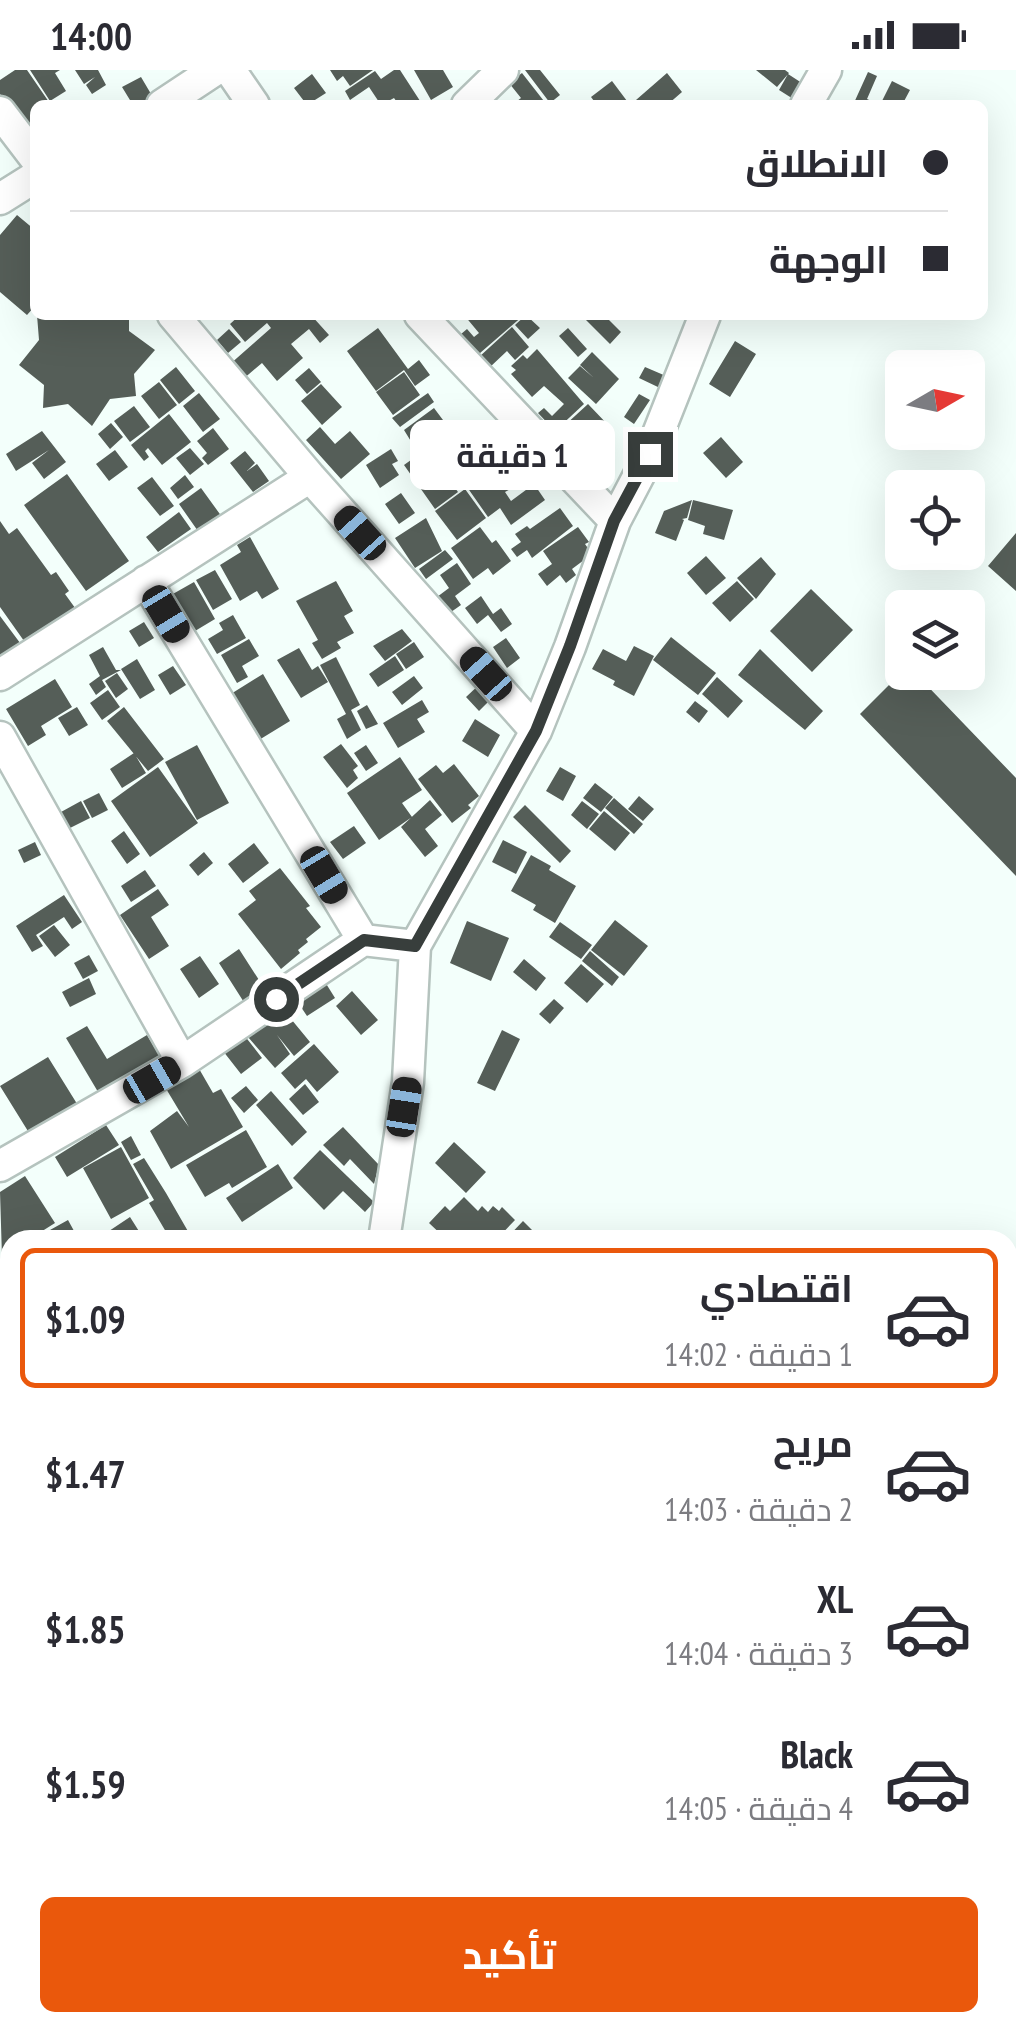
<!DOCTYPE html>
<html lang="ar">
<head>
<meta charset="utf-8">
<style>
  :root { --surface:#fff; --page:#f7f7f7; --text:#2b2b33; --muted:#7c7c81; --line:#e1e1e2; --accent:#ea580c }
  body { margin:0; font-family:"PT Sans Narrow",Cairo,sans-serif; background:var(--page); color:var(--text); direction:rtl; height:100vh; display:flex; flex-direction:column; font-size:38px; white-space:nowrap }
  * { box-sizing:border-box; margin:0 }
  p { font-size:32px; color:var(--muted) }
  .icon { flex:none; width:55px; height:55px; fill:none; stroke:currentColor; stroke-width:2; stroke-linecap:round; stroke-linejoin:round }
  .map { position:relative; flex:1; overflow:hidden; direction:ltr }
  .drawer { position:absolute; left:0px; top:1160px; width:1018px; height:802px; display:flex; flex-direction:column; background:var(--surface); border-radius:30px 30px 0 0; box-shadow:0 10px 40px #0002; direction:rtl }
  .drawer>* { flex:none }
  .top-card { position:absolute; left:30px; top:30px; width:958px; height:220px; border-radius:15px; box-shadow:0 10px 40px #0002; direction:rtl; display:grid; align-content:center; height:220px; padding:0 40px; background:var(--surface) }
  .needle { width:65px; rotate:81deg }
  .fabs { position:absolute; left:885px; top:280px; display:grid; gap:20px }
  .fabs a { display:grid; place-items:center; width:100px; height:100px; border-radius:15px; background:var(--surface); box-shadow:0 10px 40px #0002; font-size:50px }
  .end { position:absolute; width:45px; height:45px; margin:-22px; border:12px solid #383e3c; background:#fff; box-shadow:0 0 0 5px #fff }
  .from { border-radius:50% }
  .bubble { position:absolute; height:70px; border-radius:15px; background:var(--surface); box-shadow:0 10px 40px #0002; font-size:32px; font-weight:700; line-height:70px; text-align:center; direction:rtl }
  .car { position:absolute; width:30px; height:60px; margin:-30px -15px; border-radius:12px; box-shadow:0 0 8px 2px #0007; background:linear-gradient(#222 24%,#8ab4d8 0 40%,#222 0 76%,#8ab4d8 0 86%,#222 0) }
  .top-card b { display:flex; align-items:center; gap:35px; height:95px; font-size:38px }
  .top-card b+b { border-top:2px solid var(--line) }
  .top-card i { width:25px; height:25px; background:var(--text) }
  ul { padding:18px 0 0; list-style:none }
  li { display:flex; align-items:center; gap:30px; height:140px; margin:0 20px 15px; padding:0 20px; border:5px solid transparent; border-radius:15px }
  li div { flex:1 }
  li b { display:block; font-size:38px }
  li em { font-style:normal; font-weight:700 }
  li.on { border-color:var(--accent) }
  li>.icon { width:90px; height:90px; stroke-width:1.5 }
  .primary-button { display:flex; gap:20px; margin-top:auto; padding:20px 40px }
  .primary-button a { flex:1; height:115px; border-radius:15px; background:var(--accent); color:#fff; font-size:40px; font-weight:700; line-height:115px; text-align:center }
  .status { display:flex; justify-content:space-between; align-items:center; height:70px; padding:0 50px; background:var(--surface); direction:ltr }
  .status svg { height:28px; fill:currentColor }
  .map>svg:first-child { display:block }
</style>
</head>
<body>
<div class="status"><b>14:00</b><svg viewBox="0 0 49 12"><path d="M0 12V9h3v3zM5 12V6h3v6zM10 12V3h3v9zM15 12V0h3v12zM26 1h20v11H26zM47 4h2v5h-2z"/></svg></div>
<div class="map">
<svg width="1016" height="1962" viewBox="0 0 1016 1962">
  <rect width="100%" height="100%" fill="#f3fffb"/>
  <path fill="#555e58" d="M15,0h12l24,35h-16v31l-8,-2 -27,-40v-14z
    M30,0h30l-5,3 11,18 -16,10z
    M75,0h23l8,15 -14,9 -6,-9 9,-8 -11,7z
    M330,0h43l-23,16 -7,-10 -6,5z
    M394,0h6l22,34 -23,1 -5,-7 -13,7 -12,-18 -19,13 -5,-9 30,-20 6,8z
    M414,0h29l10,17 -22,13z
    M525,0h15l20,25 -10,8z
    M756,0h29l4,3 -12,14z
    M868,2l9,4 -10,23 13,6 12,-24 18,9 -8,15h-49z
    M522,3l25,32h-35l9,-7 -12,-15z
    M667,3l15,19 -15,13h-27l-4,-5z
    M312,4l14,19 -19,12 -13,-17z
    M788,4l20,13 -10,15 -19,-12z
    M141,7l13,22 -9,6h-12l-11,-18z
    M612,11l18,24h-42l6,-4 -3,-4z
    M17,145l18,15v76l-8,9 -27,-23v-57z
    M37,245h92v16l26,19 -21,24 2,22 -26,3 -18,27 -24,-22 -25,4 1,-23 -25,-20 20,-25z
    M240,245h28l4,5 6,-5h33l18,20 -9,8 -11,-14 -18,15 12,14 -26,23 -15,-18 -20,17 -13,-15 42,-37 -4,-5 -22,19 -15,-18z
    M464,245h60l-52,45 -18,-20 13,-11 7,8 5,-4z
    M526,245l14,13 -12,11 -13,-14z
    M588,245h16l17,17 -11,12 -25,-25z
    M512,257l17,20 -14,13 -8,-9 -18,17 -10,-11z
    M378,258l30,41 11,-9 11,15 -15,11 -11,-16 -28,21 -29,-40z
    M568,258l19,21 -9,8 -19,-21z
    M229,259l12,13 -13,11 -11,-13z
    M735,271l21,13 -26,43 -21,-13z
    M537,279l47,55 -29,27 -17,-18 6,-5 8,8 12,-12 -20,-18 -12,11 -21,-23 5,-4 -5,-4 12,-11 4,4z
    M592,282l27,27 -23,25 -28,-26 12,-12 14,12 -14,-13z
    M176,297l19,24 -16,13 -19,-24z
    M645,297l21,9 -6,12 -21,-10z
    M309,298l12,14 -14,12 -12,-14z
    M404,302l16,23 -27,20 -17,-23z
    M159,312l18,23 -18,14 -18,-23z
    M321,314l21,23 -20,18 -21,-24z
    M199,323l21,26 -17,13 -20,-26z
    M428,323l6,9 -34,25 -8,-9z
    M639,324l11,6 -16,24 -10,-7z
    M588,334l22,23 -9,8 -12,-14 -16,15 -9,-10z
    M134,336l16,21 -20,15 -16,-21z
    M434,338l9,12 -31,23 -8,-13z
    M169,344l22,28 -29,23 -14,-17 -3,3 4,6 -5,4 -13,-16z
    M111,353l12,14 -13,12 -12,-15z
    M320,357l15,17 15,-13 20,23 -29,25 -35,-39z
    M213,358l16,21 -21,16 -6,-7 5,-5 -10,-12z
    M454,358l16,21 -13,10 -16,-22z
    M42,361l24,31 -22,17 -12,-16 17,-13 -33,21 -10,-17z
    M580,366l17,19 -13,12 -17,-19z
    M721,367l22,25 -17,16 -23,-25z
    M440,369l15,22 -13,9 16,22 -23,17 -31,-44z
    M190,378l14,16 -14,11 -14,-17z
    M391,379l7,12 -6,3 7,11 -19,13 -14,-23z
    M115,380l13,17 -19,14 -13,-17z
    M245,381l10,12 -8,8 10,-7 12,17 -16,11 -23,-29z
    M498,394l16,23 -9,5 6,9 23,-17 11,16 -34,25 -11,-17 -12,9 -21,-30z
    M67,404l62,87 -43,30 -62,-86z
    M185,405l9,12 -16,12 -8,-11z
    M152,407l22,29 -14,10 -23,-28z
    M201,418l21,29 -22,17 -21,-30z
    M465,419l21,29 -29,22 -22,-29z
    M401,423l14,20 -16,11 -14,-20z
    M692,430l-5,18 -5,1 2,1 -8,21 -21,-8 9,-22z
    M693,430l40,10 -9,30 -21,-6 2,-8 -17,-6z
    M560,438l13,18 -41,32 -5,-8 -10,7 -6,-8 10,-7 -6,-8 12,-8 3,3z
    M179,442l12,17 -33,23 -12,-15z
    M426,448l16,33 -27,17 -20,-30z
    M0,451l9,13 8,-6 34,47 5,-3 13,19 -4,3 13,18 -49,36 -29,-41z
    M480,457l12,16 4,-3 15,21 -18,14 -5,-7 -15,11 -22,-31z
    M578,457l11,15 -4,2 7,10 -20,15 4,6 -10,8 -6,-8 -13,11 -9,-12 14,-10 -9,-13z
    M1016,463v58l-28,-25z
    M250,467l29,52 -17,10 -5,-8 -17,10 -20,-36 21,-13 -4,-7z
    M445,480l8,9 -27,20 -7,-10z
    M706,486l20,22 -20,17 -19,-22z
    M761,487l15,17 -20,25 -19,-21z
    M457,493l14,21 -16,12 6,9 -20,14 -12,-16 20,-15 -9,-13z
    M215,500l17,29 -19,11 -17,-30z
    M336,511l17,30 -9,5 10,17 -17,9 4,6 -19,11 -10,-16 6,-3 -22,-39z
    M737,511l17,18 -24,23 -18,-19z
    M194,512l21,37 -30,18 -21,-38z
    M811,519l42,41 -41,42 -42,-41z
    M481,526l12,18 8,-6 11,16 -11,8 -13,-17 -11,9 -12,-16z
    M233,545l13,23 -29,16 -9,-15 15,-9 -4,-7z
    M0,546l26,35 -26,19z
    M144,552l10,16 -15,9 -10,-16z
    M402,559l10,12 -27,20 -12,-15z
    M671,567l45,36 -18,22 -45,-35z
    M506,568l14,20 -13,10 -14,-21z
    M249,569l10,17 -17,10 6,11 -11,6 -16,-28z
    M414,572l10,15 -18,12 -10,-15z
    M634,576l20,10 -20,40 -21,-11 2,-4 -23,-12 11,-20 23,12z
    M103,577l13,23h5l-19,10 4,7 -10,8 -7,-11 11,-8 -11,-21z
    M299,578l13,22 6,-4 10,16 -27,16 -24,-38z
    M760,579l63,62 -18,19 -67,-55z
    M395,586l9,14 -26,17 -9,-13z
    M336,587l24,48 -9,5 10,20 -14,9 -10,-20 9,-5 -26,-49z
    M137,589l18,31 -15,9 -19,-30z
    M173,596l13,19 -16,10 -12,-20z
    M902,602h12l102,106v98l-156,-162z
    M117,603l11,16 -12,9 -11,-17z
    M263,604l27,47 -36,22 -28,-46z
    M414,606l9,12 -21,17 -10,-13z
    M717,607l26,24 -15,17 -26,-24z
    M55,609l17,28 -31,19 5,9 -18,11 -22,-37z
    M481,613l13,13 -15,15 -13,-14z
    M108,620l12,17 -18,13 -12,-17z
    M422,630l7,12 -12,7 8,13 -27,16 -15,-25z
    M695,631l13,10 -9,12 -13,-11z
    M367,635l11,19 -12,5 -9,-18z
    M77,637l11,18 -19,11 -11,-18z
    M124,637l40,52 -16,12 -41,-50z
    M475,649l25,16 -12,22 -26,-16z
    M341,674l17,22 -5,4 5,8 -11,10 -24,-31z
    M197,675l32,58 -32,17 -32,-58z
    M366,675l12,18 -12,8 -12,-18z
    M134,683l12,20 -24,15 -12,-19z
    M400,687l22,33 -20,13 10,14 -33,23 -32,-47z
    M454,694l25,32 -11,9 3,3 -19,15 -34,-44 18,-14 7,8z
    M158,697l40,56 -48,34 -39,-56z
    M560,697l16,9 -13,25 -17,-10z
    M595,713l18,14 -12,15 -18,-14z
    M99,723l9,17 -16,8 -9,-17z
    M639,726l15,13 -11,12 -15,-12z
    M614,728l29,26 -9,10 -29,-26z
    M430,730l12,15 -17,14 13,17 -13,11 -24,-30z
    M81,731l9,17 -20,10 -9,-16z
    M582,731l17,13 -12,15 -16,-14z
    M525,735l46,46 -11,12 -47,-46z
    M604,741l26,22 -15,18 -26,-22z
    M354,756l12,17 -23,16 -13,-17z
    M124,761l16,23 -13,10 -16,-23z
    M503,770l24,12 -11,22 -24,-12z
    M35,772l6,13 -17,8 -6,-13z
    M254,773l15,20 -26,20 -15,-19z
    M204,782l9,11 -15,13 -9,-11z
    M531,785l20,11 -2,4 27,16 -21,37 -22,-13 3,-5 -25,-14z
    M280,798l30,38 -4,2 15,19 -15,12 2,3 -10,8 2,3 -19,16 -43,-55 18,-14 -7,-9z
    M145,800l11,16 -25,16 -10,-16z
    M158,819l11,16 -18,12 18,29 -20,13 -29,-44z
    M64,825l18,27 -10,7 -8,-12 -28,18 7,11 -11,6 -16,-26z
    M615,850l33,26 -24,30 -33,-26z
    M467,851l42,17 -18,43 -41,-18z
    M560,852l32,23 -11,14 -32,-22z
    M54,855l16,20 -15,12 -16,-21z
    M239,879l29,45 -21,13 -28,-44z
    M590,881l29,26 -7,9 -30,-25z
    M89,885l9,16 -15,8 -9,-16z
    M200,886l19,28 -20,14 -19,-29z
    M524,889l22,19 -10,13 -23,-19z
    M581,894l23,20 -17,19 -23,-20z
    M89,908l7,16 -26,13 -8,-15z
    M325,912l10,16 -28,18 -10,-15z
    M352,921l26,29 -17,15 -25,-29z
    M554,929l10,9 -14,16 -11,-10z
    M282,938l28,34 -16,14 -17,-21 13,19 -15,14 -27,-31z
    M87,956l20,33 40,-24 18,30 -61,37 -38,-64z
    M502,960l18,9 -25,52 -18,-8z
    M244,965l18,23 -21,16 -18,-23z
    M314,974l25,28 -22,20 -11,-13 -11,10 -14,-16z
    M48,987l31,50 -48,29 -31,-50z
    M198,997l15,26 8,-4 22,38 -72,42 -21,-38 27,-20 12,16 -24,-40z
    M305,1014l14,18 -16,13 -14,-16z
    M246,1016l12,14 -14,13 -13,-15z
    M271,1021l36,41 -15,14 -36,-41z
    M106,1055l13,20 -52,32 -12,-20z
    M343,1057l36,38 -5,19 -24,-25 -6,7 -21,-21z
    M246,1060l21,37 -35,21 -3,-5 -24,14 -19,-32z
    M131,1066l10,19 -10,5 -10,-18z
    M454,1072l32,30 -20,21 -31,-30z
    M121,1077l28,51 -38,21 -28,-51z
    M320,1080l54,52 -9,10 -22,-21 -19,19 -31,-32z
    M144,1088l22,35 27,47h-28l4,-3 -20,-34 5,-3 -21,-36z
    M278,1094l15,24 -51,34 -16,-24z
    M25,1106l30,47 -27,17h-18v12l-8,5 -2,-65z
    M464,1127l14,14 4,-5 6,6 5,-6 6,5 3,-4 13,13 -19,20h-49l-18,-17 16,-17 5,5z
    M130,1147l12,19 -5,4h-22l-6,-9z
    M68,1150l11,20h-47z
    M523,1151l19,19h-37z
    M3,1207l7,11v68l-10,-15v-62z
    M0,1299l7,9 3,-2v38l-10,7z
    M10,1601v27l-10,7v-27z
    M651,1952h48l-12,10h-48z"/>
  <g fill="none" stroke-linecap="round" stroke-linejoin="round">
    <defs>
      <path id="minor" d="M230,0l24,35
        M162,35l53,-35
        M467,35l36,-35
        M806,35l20,-35
        M0,42l35,46
        M0,129l35,-22
        M173,245l137,162 226,254
        M420,245l195,206
        M146,511l217,359
        M0,605l310,-198
        M0,667l182,325
        M0,1096l182,-104 181,-122 52,6
        M384,1170l24,-158 7,-136 121,-215 34,-84 45,-126 35,-67 55,-139
        M0,1399l10,16
        M0,1504l10,-1"/>
    </defs>
    <use href="#minor" stroke="#b5c3be" stroke-width="35"/>
    <use href="#minor" stroke="#fff" stroke-width="30"/>
  </g>
  <g fill="none" stroke-linecap="round" stroke-linejoin="round">
    <path stroke="#383e3c" stroke-width="12" d="M276,929l88,-59 51,6 121,-215 34,-85 44,-125 36,-67"/>
  </g>
</svg>
<div class="fabs">
<a><svg class="needle" viewBox="-14 -14 28 28"><path d="M0-13l5 13h-10z" fill="#e53935"/><path d="M0 13l5-13h-10z" fill="#7c7c81"/></svg></a>
<a><svg class="icon" aria-label="locate" viewBox="0 0 24 24"><circle cx="12" cy="12" r="6"/><path d="M12 2v4M12 18v4M2 12h4M18 12h4"/></svg></a>
<a><svg class="icon" aria-label="layers" viewBox="0 0 24 24"><path d="M12 4l9 5-9 5-9-5zM3 14l9 5 9-5"/></svg></a>
</div>
<i class="end from" style="left:276px;top:929px"></i>
<i class="end" style="left:650px;top:384px"></i>
<div class="bubble" style="left:410px;top:350px;width:205px">1 دقيقة</div>
<i class="car" style="left:360px;top:463px;rotate:318deg"></i>
<i class="car" style="left:166px;top:544px;rotate:149deg"></i>
<i class="car" style="left:486px;top:604px;rotate:318deg"></i>
<i class="car" style="left:324px;top:805px;rotate:149deg"></i>
<i class="car" style="left:152px;top:1010px;rotate:60deg"></i>
<i class="car" style="left:404px;top:1037px;rotate:9deg"></i>
<div class="top-card">
<b><i class="from"></i>الانطلاق</b>
<b><i></i>الوجهة</b>
</div>
<section class="drawer">
<ul>
<li class="on"><svg class="icon" aria-label="car" viewBox="0 0 24 24"><path d="M5 17H2v-5l4-1 3-4h7l3 4 3 1v5h-3M9 17h6M6 11h13"/><circle cx="7" cy="17" r="2"/><circle cx="17" cy="17" r="2"/></svg><div><b>اقتصادي</b><p>1 دقيقة · 14:02</p></div><em>$1.09</em></li>
<li><svg class="icon" aria-label="car" viewBox="0 0 24 24"><path d="M5 17H2v-5l4-1 3-4h7l3 4 3 1v5h-3M9 17h6M6 11h13"/><circle cx="7" cy="17" r="2"/><circle cx="17" cy="17" r="2"/></svg><div><b>مريح</b><p>2 دقيقة · 14:03</p></div><em>$1.47</em></li>
<li><svg class="icon" aria-label="car" viewBox="0 0 24 24"><path d="M5 17H2v-5l4-1 3-4h7l3 4 3 1v5h-3M9 17h6M6 11h13"/><circle cx="7" cy="17" r="2"/><circle cx="17" cy="17" r="2"/></svg><div><b>XL</b><p>3 دقيقة · 14:04</p></div><em>$1.85</em></li>
<li><svg class="icon" aria-label="car" viewBox="0 0 24 24"><path d="M5 17H2v-5l4-1 3-4h7l3 4 3 1v5h-3M9 17h6M6 11h13"/><circle cx="7" cy="17" r="2"/><circle cx="17" cy="17" r="2"/></svg><div><b>Black</b><p>4 دقيقة · 14:05</p></div><em>$1.59</em></li>
</ul>
<div class="primary-button"><a>تأكيد</a></div>
</section>
</div>
</body>
</html>
